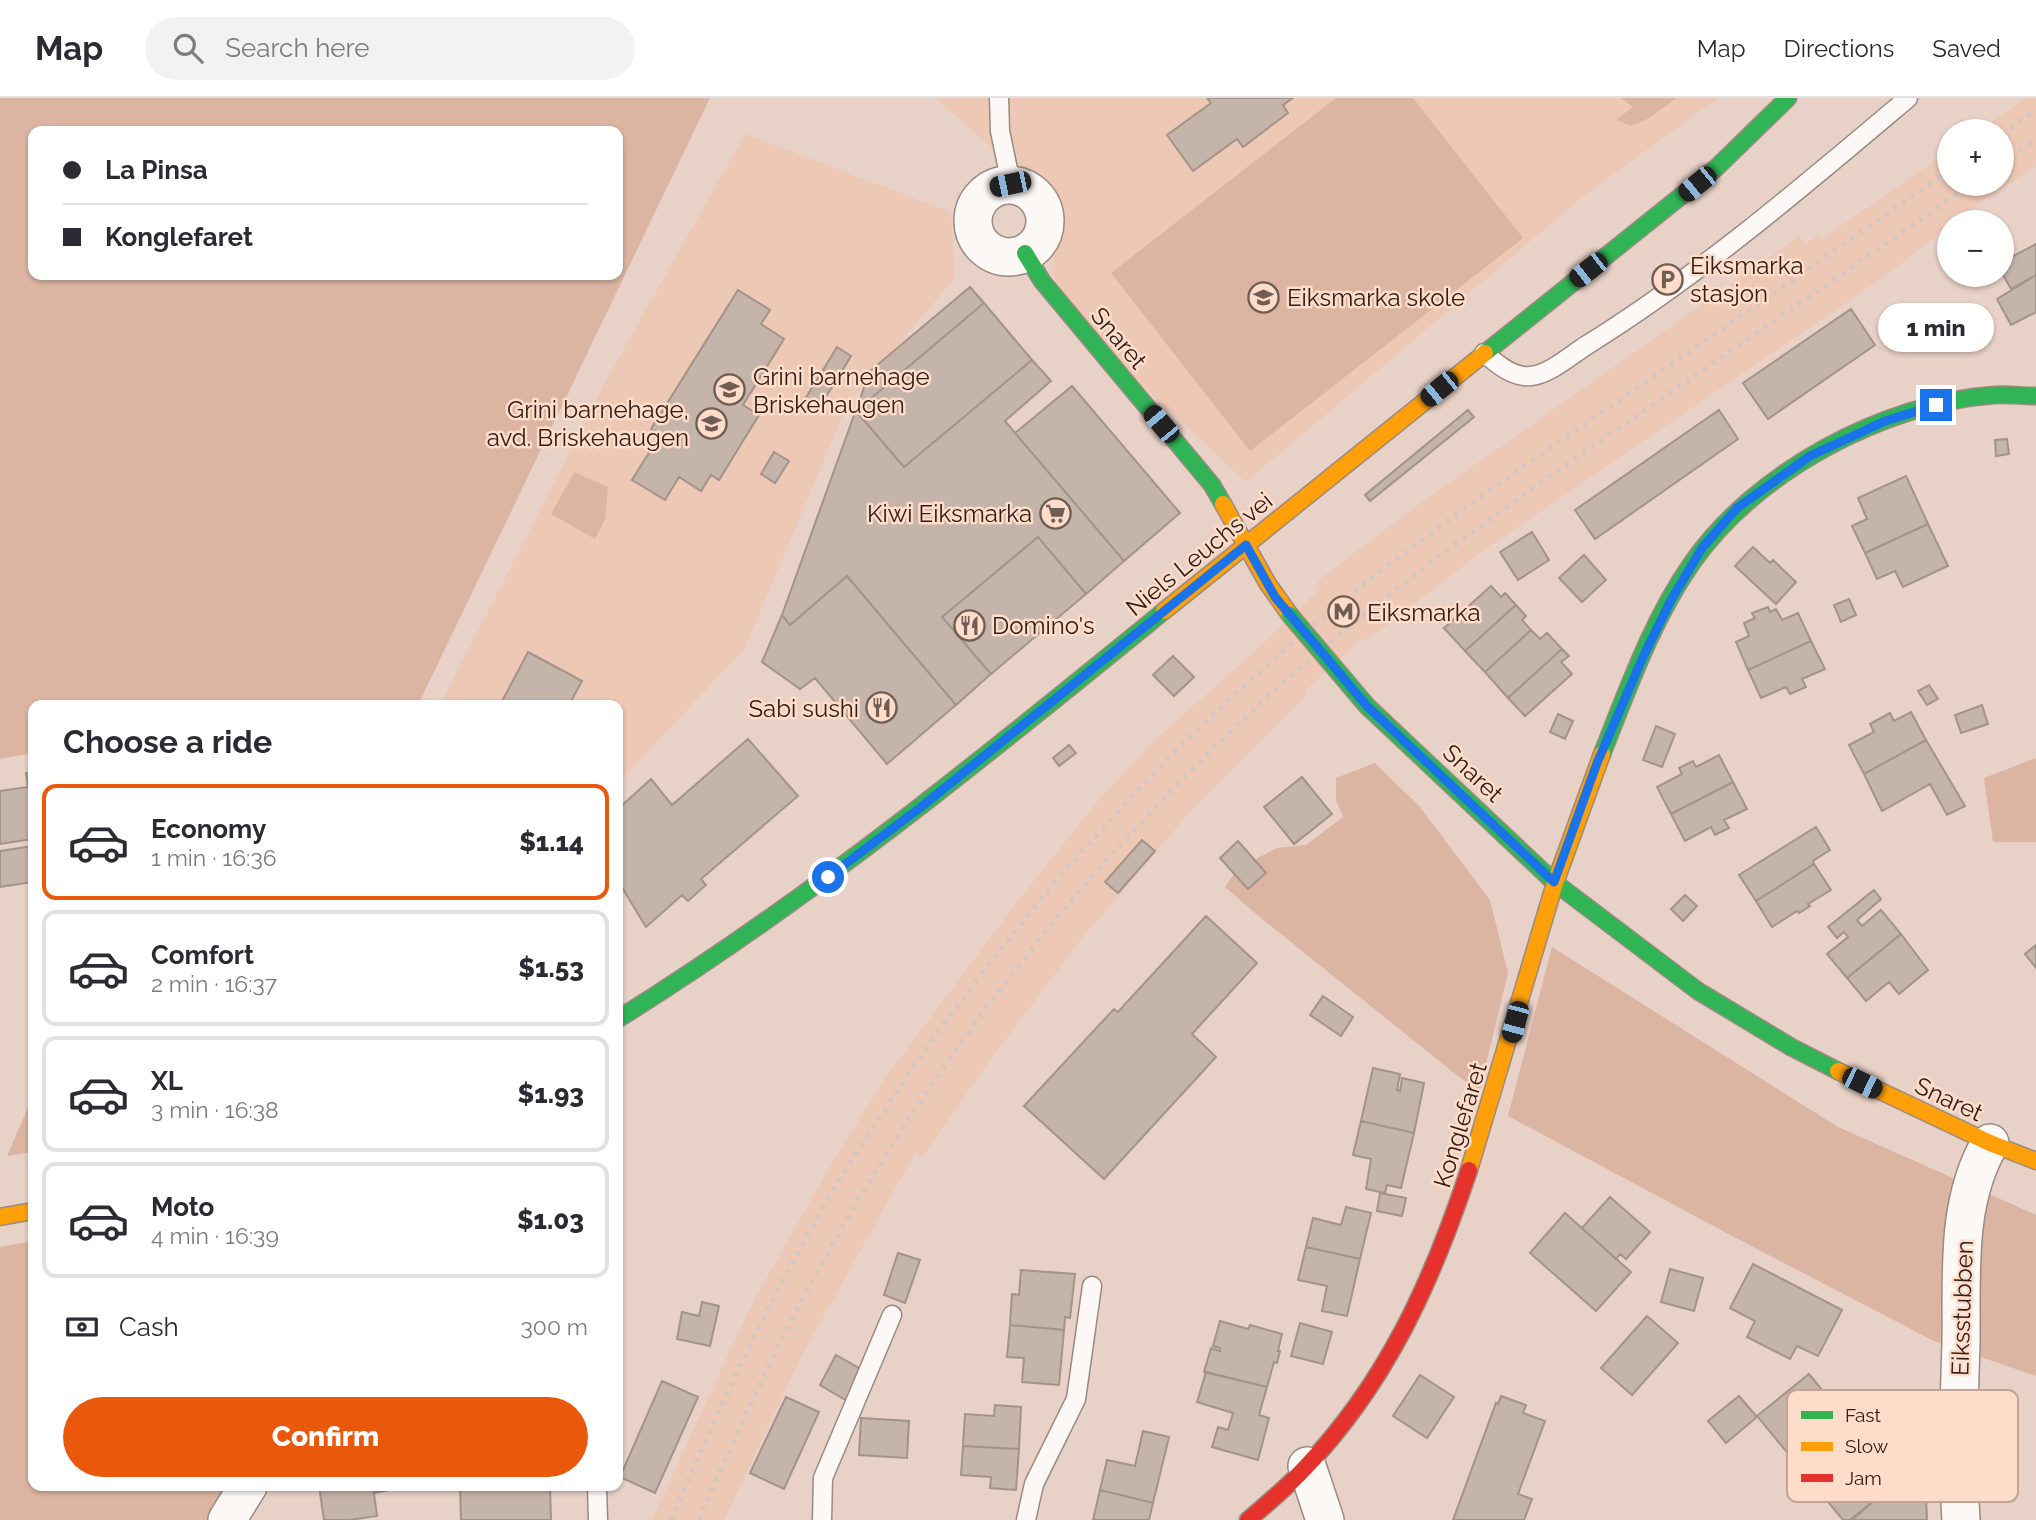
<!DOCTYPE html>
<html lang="en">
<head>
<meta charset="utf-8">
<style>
  :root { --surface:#fff; --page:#f2f2f3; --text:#2b2b33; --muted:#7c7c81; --line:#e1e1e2; --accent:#ea580c }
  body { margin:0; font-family:Raleway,sans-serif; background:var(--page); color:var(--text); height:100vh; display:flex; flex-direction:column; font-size:26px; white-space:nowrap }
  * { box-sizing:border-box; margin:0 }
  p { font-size:23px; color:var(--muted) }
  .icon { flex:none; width:38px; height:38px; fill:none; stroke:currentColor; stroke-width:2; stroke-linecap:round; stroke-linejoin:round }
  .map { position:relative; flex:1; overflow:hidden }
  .panel { position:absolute; left:28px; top:602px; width:595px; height:791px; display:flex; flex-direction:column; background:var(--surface); border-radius:14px; box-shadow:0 2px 5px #0004 }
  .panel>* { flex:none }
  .top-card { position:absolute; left:28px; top:28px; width:595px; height:154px; border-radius:14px; box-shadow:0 2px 5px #0004; display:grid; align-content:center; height:154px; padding:0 35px; background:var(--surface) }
  .fabs { position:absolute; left:1937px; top:21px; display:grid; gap:14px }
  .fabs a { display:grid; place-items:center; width:77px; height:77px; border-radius:50%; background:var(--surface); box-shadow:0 2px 5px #0004; font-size:35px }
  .end { position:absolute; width:32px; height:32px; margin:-16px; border:9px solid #1a73e8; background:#fff; box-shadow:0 0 0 4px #fff }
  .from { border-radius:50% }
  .bubble { position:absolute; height:49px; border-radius:24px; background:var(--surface); box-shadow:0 2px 5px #0004; font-size:23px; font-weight:800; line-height:49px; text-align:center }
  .car { position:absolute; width:21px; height:42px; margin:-21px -10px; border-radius:9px; box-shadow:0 0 5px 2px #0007; background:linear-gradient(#222 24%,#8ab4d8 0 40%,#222 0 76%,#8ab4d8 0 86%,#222 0) }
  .top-card b { display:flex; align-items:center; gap:24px; height:66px; font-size:26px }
  .top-card b+b { border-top:2px solid var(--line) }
  .top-card i { width:18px; height:18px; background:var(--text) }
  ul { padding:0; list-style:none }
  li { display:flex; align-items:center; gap:21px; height:116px; margin:0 14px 10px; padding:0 21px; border:4px solid var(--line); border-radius:14px }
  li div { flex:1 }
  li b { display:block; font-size:26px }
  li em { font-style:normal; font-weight:800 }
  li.on { border-color:var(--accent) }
  li>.icon { width:63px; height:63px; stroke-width:1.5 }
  h2 { padding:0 35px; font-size:32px; line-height:84px }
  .pay { display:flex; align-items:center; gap:18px; height:77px; padding:0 35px; font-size:26px }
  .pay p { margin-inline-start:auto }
  .primary-button { display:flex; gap:14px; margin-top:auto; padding:14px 35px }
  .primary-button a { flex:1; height:80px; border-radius:42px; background:var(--accent); color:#fff; font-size:28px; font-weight:800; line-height:80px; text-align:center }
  header { display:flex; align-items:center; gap:42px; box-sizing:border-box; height:98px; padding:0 35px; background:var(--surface); border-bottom:2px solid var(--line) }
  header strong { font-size:33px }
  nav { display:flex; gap:38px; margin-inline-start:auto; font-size:24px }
  .search { width:490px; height:63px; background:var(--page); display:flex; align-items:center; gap:18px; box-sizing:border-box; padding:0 24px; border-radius:38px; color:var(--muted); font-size:26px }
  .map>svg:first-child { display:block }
</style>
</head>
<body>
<header>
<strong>Map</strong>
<div class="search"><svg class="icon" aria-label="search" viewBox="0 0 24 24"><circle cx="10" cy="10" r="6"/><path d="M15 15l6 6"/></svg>Search here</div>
<nav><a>Map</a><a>Directions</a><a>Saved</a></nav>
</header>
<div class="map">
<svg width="2036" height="1422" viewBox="0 0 2036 1422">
  <rect width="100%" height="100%" fill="#e8d1c6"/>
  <path fill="#edc8b4" d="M936,0h782l-132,96 -340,288 -170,-159 -24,-51 6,-47 -8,-25 -10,-15 -23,-13 -2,-9 -27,-18z
    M2026,0h10v68l-50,32 -31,24h-5l-1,4 -64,50 -405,277 -114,88 -3,-3 -56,51 -1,7 -118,118 -109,128 -94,125 -62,90 -8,-4 -113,202 -78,165h-72l73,-159 32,-66 79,-139 55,-86 123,-164 84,-105 57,-61 108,-96 54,-53 -1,-5 4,-7 98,-74 381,-269 6,8 13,-9 4,4 127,-88 1,33h52v-53h-24z
    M745,36l206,78 4,66 -107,125 -103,245 -127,135v-78h-178l168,-328z"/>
  <path fill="#dbb5a1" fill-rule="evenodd" d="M0,0h710l-292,607h-385v48l-33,6zM33,33h585v144h-585z
    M1336,0h77l110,140 -273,213 -139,-178z
    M1621,0h56l-28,20 -17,8 -16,-6 17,-13z
    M574,374l34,15 -3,32 -10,20 -44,-25z
    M2036,660v84h-43l-9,-64z
    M1375,665l45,44 70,93 18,73 -29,120 -218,-175 -36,-31 13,-19 39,-20 29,-3 37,-28 -7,-17v-22z
    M1552,849l286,180 198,88v161l-102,-35 -200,-104 -226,-121z
    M33,998v56l-26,4z
    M33,1143v245h210l-29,34h-214v-273z"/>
  <path fill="#c4b4a9" stroke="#a39388" stroke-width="2" d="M1207,0h86l-10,7 5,8 -45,34 -6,-8 -44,32 -26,-36 44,-32z
    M2036,146v31l-25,14 -9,-16v-11z
    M2036,177v37l-25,13 -14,-26z
    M970,189l14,16 -128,108 48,56 128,-107 19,21 -46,40 119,140 -38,33 -48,-57 -96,80 49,57 -35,31 -109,-129 -57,49 -8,-10 88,-244z
    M738,192l32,20 -9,14 23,15 -41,66 16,10 -40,65 -8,-5 -10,16 -22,-14 -14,23 -33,-20 28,-45 -9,-6z
    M984,205l48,57 -128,107 -48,-56z
    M1851,211l24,36 -107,74 -25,-36z
    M837,249l14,9 -13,22 -15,-8z
    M818,280l14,9 -14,22 -14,-8z
    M1072,288l108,127 -56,48 -109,-128z
    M1468,312l6,7 -104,84 -5,-6z
    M1719,312l19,29 -143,100 -20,-29z
    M2007,341l2,15 -13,2 -1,-16z
    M774,354l15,9 -14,22 -14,-9z
    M1906,378l22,48 -63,29 -13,-27 15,-7 -9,-21z
    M1928,426l20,42 -45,21 -8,-16 -18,8 -12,-26z
    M1532,434l17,28 -31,20 -18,-28z
    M1038,439l48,57 -95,80 -49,-57z
    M1753,449l17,16 3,-3 23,22 -20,22 -41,-38z
    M1584,457l22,25 -24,22 -23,-24z
    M847,478l109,129 -69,59 -72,-86 -15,11 -38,-27 20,-47 8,10z
    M1491,488l10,11 4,-4 11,12 -51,46 -21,-23z
    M1849,501l7,16 -15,7 -7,-17z
    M1516,507l10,11 -4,4 9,10 -46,42 -20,-21z
    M1768,509l2,5 6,-3 6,11 16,-7 13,28 -63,29 -12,-28 13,-6 -5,-13 11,-5 -3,-5z
    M1531,532l9,9 7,-6 15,16 -54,49 -23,-26z
    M1811,543l14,28 -23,10 4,8 -16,7 -4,-7 -25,11 -13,-28z
    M1562,551l7,7 -8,6 11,12 -47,42 -17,-18z
    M528,554l54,29 -13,24h-69z
    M1173,558l21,21 -20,19 -21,-21z
    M1929,587l9,14 -11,6 -9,-14z
    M1982,607l6,19 -27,9 -6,-18z
    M1911,614l15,28 -62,34 -15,-29 25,-13 -4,-8 20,-11 4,8z
    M1558,616l15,7 -8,18 -15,-7z
    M1656,628l19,8 -13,33 -19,-7z
    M748,641l50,57 -97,83 5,6 -18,16 -6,-6 -36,32 -28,-46v-72l33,-30 21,26z
    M1926,642l39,66 -18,9 -17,-31 -48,27 -18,-37z
    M1069,647l7,8 -17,13 -6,-8z
    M1719,657l14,27 -62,32 -14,-27 25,-13 -3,-6 14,-7 3,6z
    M33,674v67l-33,5v-53l28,-4 -2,-14z
    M1302,679l30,37 -38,30 -30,-37z
    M1733,684l14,27 -23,11 5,8 -14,7 -4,-8 -26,14 -14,-27z
    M1816,729l14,23 -17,11 1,3 -58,37 -17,-26z
    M1142,742l13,11 -37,42 -13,-11z
    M1238,743l28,32 -18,16 -28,-31z
    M33,748v36l-33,5v-36z
    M1814,766l17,26 -23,14 2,2 -11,7 -2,-2 -25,16 -16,-26z
    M1874,792l7,9 -24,21 5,6 19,-16 20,24 -54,44 -20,-24 21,-17 -4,-5 -7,6 -9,-11z
    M1685,797l12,11 -14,15 -12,-12z
    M1206,818l51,47 -65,71 24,23 -112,122 -80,-73 90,-97 4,3z
    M1901,836l27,36 -29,24 -10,-12 -23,19 -19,-23z
    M2036,847v23l-11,-14z
    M1323,898l30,21 -12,19 -31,-21z
    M1373,970l27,6 -3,16 3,1 2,-13 22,5 -10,50 -53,-12z
    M1361,1023l53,12 -13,55 -14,-3 -2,8 -19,-4 5,-30 -18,-4z
    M1380,1095l26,5 -4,18 -25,-5z
    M1610,1099l40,35 -24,27 -6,-5 -4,5 -34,-31z
    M1346,1109l25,6 -11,46 -54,-12 7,-29 28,7z
    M1565,1115l66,59 -35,39 -66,-58z
    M1306,1149l54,12 -13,57 -25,-5 5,-25 -29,-6z
    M898,1155l22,7 -15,43 -21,-8z
    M1753,1166l89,46 -24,46 -21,-10 -7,13 -43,-22 8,-16 -25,-13z
    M1670,1171l33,9 -9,33 -33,-9z
    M1021,1172l54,4 -5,44 -5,-1 -1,13 -54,-5 2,-31 7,1z
    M702,1204l17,4 -9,40 -33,-7 5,-27 17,4z
    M1647,1218l31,27 -46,52 -31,-27z
    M1220,1223l28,8 2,-4 32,9 -4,17h2l-3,12 -3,-1 -7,25 -63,-15 7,-24 9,3v-3l-7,-2z
    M1300,1225l32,9 -9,32 -32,-8z
    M1010,1227l54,5 -5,55 -37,-3 2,-24 -17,-1z
    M836,1257l30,17 -17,30 -29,-17z
    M1206,1274l61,15 -8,28 10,3 -11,42 -46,-13 6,-20 10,3 5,-17 -36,-11z
    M1809,1276l88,108 -47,38h-7l-86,-104z
    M1420,1277l34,22 -27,41 -34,-22z
    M662,1283l36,16 -43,96 -35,-16z
    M1501,1298l25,9 -3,8 22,8 -27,73 14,5 -8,21h-71l43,-117 2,1z
    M1739,1298l18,21 -31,26 -18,-22z
    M786,1299l33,15 -35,77 -34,-16z
    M995,1307l26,2 -2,42 -56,-3 2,-32 29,2z
    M861,1320l48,3 -2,37 -48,-3z
    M1143,1333l26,6 -16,66 -53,-13 7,-30 28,6z
    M963,1348l56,3 -3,41 -26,-2 1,-11 -30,-2z
    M319,1388h54l4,30 -27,4h-26z
    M373,1388h36l-35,7z
    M460,1388h90l1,34h-90z
    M1100,1392l53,13 -4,17h-56z
    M1883,1395l43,2 1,25h-75z"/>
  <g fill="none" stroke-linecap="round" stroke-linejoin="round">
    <defs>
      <path id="lane" d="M999,0l1,33 11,53
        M1484,255c13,11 29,25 47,23 19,-2 40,-21 56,-31 114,-71 218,-160 321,-247
        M597,1388l1,34
        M822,1422l1,-42 69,-163
        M1026,1422l8,-36 42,-85 16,-113"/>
      <path id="street" d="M973 123a36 36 0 1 1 72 0a36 36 0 1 1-72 0Z
        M1307,1368l18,54
        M227,1422l21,-34
        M1961,1422c-4,-59 -2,-118 0,-177 1,-67 -6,-140 29,-200"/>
      <path id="fast" d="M1025,155l17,28 170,204 11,19
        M1485,255l231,-185 72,-70
        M1334,569l33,39 187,176 144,109 93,56 47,24
        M1602,656c26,-65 50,-134 90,-191 63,-91 192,-160 302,-168 14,-1 28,1 42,1
        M618,921c196,-122 368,-263 546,-408"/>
      <path id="slow" d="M1223,406l45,80 22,31
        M1164,513l321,-258
        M1838,973l152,72 46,18
        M1469,1072l86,-287 47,-129
        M0,1119l33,-6"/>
      <path id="jam" d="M1248,1422c19,-16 38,-32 55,-50 83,-86 129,-188 166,-300"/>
    </defs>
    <use href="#lane" stroke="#9a8a81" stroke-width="21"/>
    <use href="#street" stroke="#9a8a81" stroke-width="40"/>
    <use href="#fast" stroke="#9a8a81" stroke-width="19"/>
    <use href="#slow" stroke="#9a8a81" stroke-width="19"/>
    <use href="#jam" stroke="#9a8a81" stroke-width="19"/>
    <use href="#lane" stroke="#fcf8f6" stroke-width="18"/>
    <use href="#street" stroke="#fcf8f6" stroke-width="37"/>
    <use href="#fast" stroke="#30b455" stroke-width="16"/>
    <use href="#slow" stroke="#ff9f0a" stroke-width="16"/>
    <use href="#jam" stroke="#e5322d" stroke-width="16"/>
    <path stroke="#cfc8c6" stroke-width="5" stroke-dasharray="3.5 7" stroke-linecap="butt" d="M2002,36l34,-24
      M2002,64l34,-23
      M671,1422c58,-136 122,-273 205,-397 110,-168 238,-321 388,-455 116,-104 245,-192 373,-280 105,-72 208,-145 313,-218
      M699,1422c39,-90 79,-179 127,-264 120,-215 274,-409 457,-573 109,-97 228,-180 347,-262 114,-79 228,-158 341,-237"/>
    <defs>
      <path id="fast-bridge" d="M1290,517l44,52"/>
    </defs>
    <use href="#fast-bridge" stroke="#9a8a81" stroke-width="19" stroke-linecap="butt"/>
    <use href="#fast-bridge" stroke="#30b455" stroke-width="16"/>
  </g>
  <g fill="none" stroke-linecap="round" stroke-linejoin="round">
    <path stroke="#1a73e8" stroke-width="9" d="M828,779l93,-70 325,-262 29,52 92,109 187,176 43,-119 46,-106 28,-57 31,-52 35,-40 73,-52 75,-35 51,-16"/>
  </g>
  <defs>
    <symbol id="parking-ring" viewBox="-11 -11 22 22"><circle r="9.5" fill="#ffdcca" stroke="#705e55" stroke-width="1.5"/><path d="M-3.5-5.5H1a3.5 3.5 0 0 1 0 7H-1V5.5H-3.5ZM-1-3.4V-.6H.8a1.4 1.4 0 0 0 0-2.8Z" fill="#705e55"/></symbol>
    <symbol id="school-ring" viewBox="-11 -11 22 22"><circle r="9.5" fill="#ffdcca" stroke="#705e55" stroke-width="1.5"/><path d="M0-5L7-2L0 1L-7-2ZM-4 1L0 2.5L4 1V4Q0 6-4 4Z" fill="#705e55"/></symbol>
    <symbol id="supermarket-ring" viewBox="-11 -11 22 22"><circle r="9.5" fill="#ffdcca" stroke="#705e55" stroke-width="1.5"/><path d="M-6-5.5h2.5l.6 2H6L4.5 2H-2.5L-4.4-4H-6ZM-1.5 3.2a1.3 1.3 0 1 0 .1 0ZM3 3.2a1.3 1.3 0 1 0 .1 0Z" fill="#705e55"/></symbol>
    <symbol id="metro-ring" viewBox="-11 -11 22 22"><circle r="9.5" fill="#ffdcca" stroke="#705e55" stroke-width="1.5"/><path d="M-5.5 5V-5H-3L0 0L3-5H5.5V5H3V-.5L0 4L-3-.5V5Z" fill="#705e55"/></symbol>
    <symbol id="restaurant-ring" viewBox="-11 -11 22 22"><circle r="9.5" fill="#ffdcca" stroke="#705e55" stroke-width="1.5"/><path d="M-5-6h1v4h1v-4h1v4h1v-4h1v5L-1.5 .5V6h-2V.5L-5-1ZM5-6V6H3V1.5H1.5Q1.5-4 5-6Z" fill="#705e55"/></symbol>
  </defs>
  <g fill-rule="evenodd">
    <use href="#parking-ring" x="1650" y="164" width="35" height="35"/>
    <use href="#school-ring" x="1246" y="182" width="35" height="35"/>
    <use href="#school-ring" x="712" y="274" width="35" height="35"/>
    <use href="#school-ring" x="694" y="308" width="35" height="35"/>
    <use href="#supermarket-ring" x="1038" y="398" width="35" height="35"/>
    <use href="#metro-ring" x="1326" y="496" width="35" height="35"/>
    <use href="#restaurant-ring" x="952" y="510" width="35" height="35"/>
    <use href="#restaurant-ring" x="864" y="592" width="35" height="35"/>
  </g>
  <g text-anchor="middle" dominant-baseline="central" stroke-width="5" stroke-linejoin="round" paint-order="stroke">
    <g font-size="24" fill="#302018" stroke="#ffdcca" text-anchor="start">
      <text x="1690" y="167">Eiksmarka<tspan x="1690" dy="28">stasjon</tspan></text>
      <text x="1287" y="199">Eiksmarka skole</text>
      <text x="753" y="278">Grini barnehage<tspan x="753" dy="28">Briskehaugen</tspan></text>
      <text x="689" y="311" text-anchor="end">Grini barnehage,<tspan x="689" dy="28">avd. Briskehaugen</tspan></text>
      <text x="1032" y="415" text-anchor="end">Kiwi Eiksmarka</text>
      <text x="1367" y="514">Eiksmarka</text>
      <text x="992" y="527">Domino's</text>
      <text x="859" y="610" text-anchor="end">Sabi sushi</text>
    </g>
    <g font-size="24" fill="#302018" stroke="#ffdcca">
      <text transform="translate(1119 240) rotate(50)">Snaret</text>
      <text transform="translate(1199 456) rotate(-39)">Niels Leuchs vei</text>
      <text transform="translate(1473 675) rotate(43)">Snaret</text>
      <text transform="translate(1949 1001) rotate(25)">Snaret</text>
      <text transform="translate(1460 1027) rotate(-73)">Konglefaret</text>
      <text transform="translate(1962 1210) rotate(-88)">Eiksstubben</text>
    </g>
  </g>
  <rect x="1787" y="1292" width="231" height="112" rx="10" fill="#ffdcca" stroke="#c1a495" stroke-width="2"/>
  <rect x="1801" y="1313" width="32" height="8" fill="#30b455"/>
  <rect x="1801" y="1344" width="32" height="9" fill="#ff9f0a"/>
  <rect x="1801" y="1376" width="32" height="8" fill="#e5322d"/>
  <g font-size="19" fill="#302018">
    <text x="1845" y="1324">Fast</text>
    <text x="1845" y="1355">Slow</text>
    <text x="1845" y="1387">Jam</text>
  </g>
</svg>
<div class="fabs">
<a>+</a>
<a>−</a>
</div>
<i class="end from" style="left:828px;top:779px"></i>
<i class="end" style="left:1936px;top:307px"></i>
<div class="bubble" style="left:1878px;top:205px;width:116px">1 min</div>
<i class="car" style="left:1010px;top:86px;rotate:258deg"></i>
<i class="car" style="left:1697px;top:86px;rotate:231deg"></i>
<i class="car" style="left:1588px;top:172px;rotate:232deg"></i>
<i class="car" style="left:1439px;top:291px;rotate:231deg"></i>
<i class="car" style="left:1161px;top:326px;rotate:320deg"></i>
<i class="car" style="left:1515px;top:924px;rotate:195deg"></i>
<i class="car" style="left:1862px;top:985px;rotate:116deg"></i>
<div class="top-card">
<b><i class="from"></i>La Pinsa</b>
<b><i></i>Konglefaret</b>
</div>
<section class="panel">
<h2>Choose a ride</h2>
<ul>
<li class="on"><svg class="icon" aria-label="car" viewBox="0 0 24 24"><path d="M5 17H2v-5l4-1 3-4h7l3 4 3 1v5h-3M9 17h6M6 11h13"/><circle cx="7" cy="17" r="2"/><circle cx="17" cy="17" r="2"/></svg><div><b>Economy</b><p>1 min · 16:36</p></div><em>$1.14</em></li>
<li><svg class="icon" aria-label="car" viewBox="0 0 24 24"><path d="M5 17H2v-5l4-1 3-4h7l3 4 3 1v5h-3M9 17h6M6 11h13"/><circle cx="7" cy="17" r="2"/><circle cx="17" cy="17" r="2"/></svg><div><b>Comfort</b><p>2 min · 16:37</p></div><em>$1.53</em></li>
<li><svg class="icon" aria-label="car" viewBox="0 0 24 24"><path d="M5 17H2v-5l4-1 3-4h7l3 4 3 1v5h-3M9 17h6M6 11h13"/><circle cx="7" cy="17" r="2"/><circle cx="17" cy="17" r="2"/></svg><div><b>XL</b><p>3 min · 16:38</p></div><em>$1.93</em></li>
<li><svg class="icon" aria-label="car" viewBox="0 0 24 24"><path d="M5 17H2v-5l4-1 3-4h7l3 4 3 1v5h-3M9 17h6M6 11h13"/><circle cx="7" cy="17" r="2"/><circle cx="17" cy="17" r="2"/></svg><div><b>Moto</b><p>4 min · 16:39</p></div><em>$1.03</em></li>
</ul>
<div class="pay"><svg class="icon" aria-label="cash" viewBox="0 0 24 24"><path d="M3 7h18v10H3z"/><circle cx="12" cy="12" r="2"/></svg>Cash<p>300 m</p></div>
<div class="primary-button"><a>Confirm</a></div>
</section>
</div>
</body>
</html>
